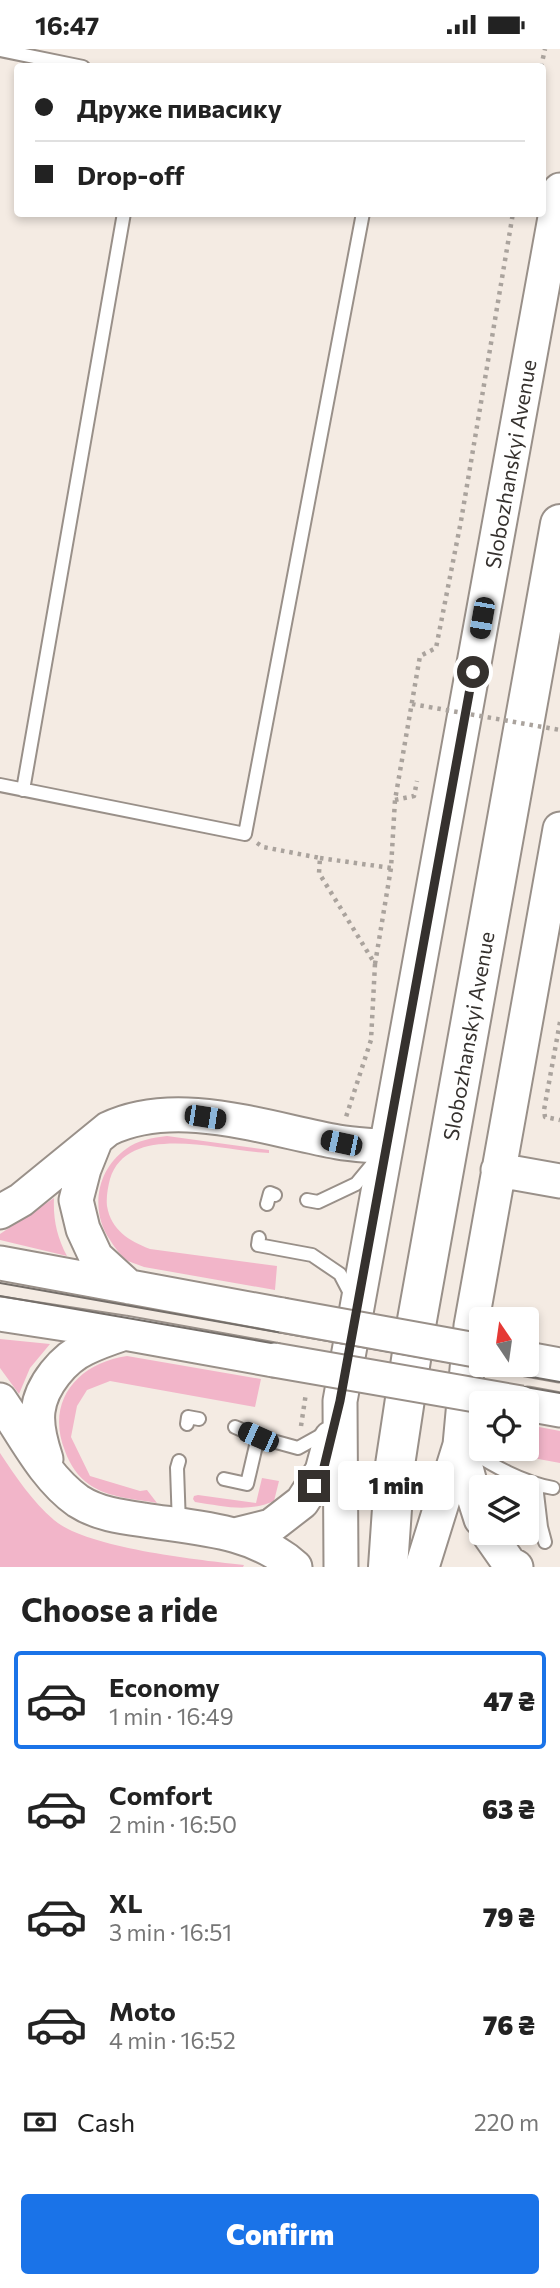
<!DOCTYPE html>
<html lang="en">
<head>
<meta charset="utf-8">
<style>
  :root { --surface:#fff; --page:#f2f2f2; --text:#222; --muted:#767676; --line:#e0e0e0; --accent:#1a73e8 }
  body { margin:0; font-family:Commissioner,sans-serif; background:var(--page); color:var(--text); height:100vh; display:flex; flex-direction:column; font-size:26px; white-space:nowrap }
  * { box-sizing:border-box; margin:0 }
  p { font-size:23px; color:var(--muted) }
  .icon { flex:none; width:38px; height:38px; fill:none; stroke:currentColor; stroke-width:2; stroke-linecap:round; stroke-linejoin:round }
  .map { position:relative; height:1518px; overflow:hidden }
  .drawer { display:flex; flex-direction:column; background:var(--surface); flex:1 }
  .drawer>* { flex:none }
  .hud { position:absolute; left:14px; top:14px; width:532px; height:154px; border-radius:7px; box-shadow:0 4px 10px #0003; display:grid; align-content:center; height:154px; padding:0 21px; background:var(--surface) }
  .needle { width:46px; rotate:347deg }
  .tools { position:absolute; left:469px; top:1258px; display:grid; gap:14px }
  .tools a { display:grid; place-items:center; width:70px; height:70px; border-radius:7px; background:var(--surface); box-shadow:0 4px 10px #0003; font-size:35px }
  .end { position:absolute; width:32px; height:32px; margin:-16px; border:9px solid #35312e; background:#fff; box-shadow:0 0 0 4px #fff }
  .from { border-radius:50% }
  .bubble { position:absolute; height:49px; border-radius:7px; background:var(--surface); box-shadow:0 4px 10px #0003; font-size:23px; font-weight:800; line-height:49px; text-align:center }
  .car { position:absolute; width:21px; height:42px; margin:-21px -10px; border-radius:9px; box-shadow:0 0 5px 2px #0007; background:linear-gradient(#222 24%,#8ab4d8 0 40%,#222 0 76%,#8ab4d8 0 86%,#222 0) }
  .hud b { display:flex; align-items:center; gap:24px; height:66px; font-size:26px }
  .hud b+b { border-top:2px solid var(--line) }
  .hud i { width:18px; height:18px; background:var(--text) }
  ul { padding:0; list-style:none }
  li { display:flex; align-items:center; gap:21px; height:98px; margin:0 14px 10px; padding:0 7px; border:4px solid transparent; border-radius:7px }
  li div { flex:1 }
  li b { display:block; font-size:26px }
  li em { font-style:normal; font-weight:800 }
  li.on { border-color:var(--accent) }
  li>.icon { width:63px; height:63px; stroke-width:1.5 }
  h2 { padding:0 21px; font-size:32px; line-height:84px }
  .pay { display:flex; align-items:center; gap:18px; height:77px; padding:0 21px; font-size:26px }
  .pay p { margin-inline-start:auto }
  .cta { display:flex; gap:14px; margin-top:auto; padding:14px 21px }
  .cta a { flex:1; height:80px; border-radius:7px; background:var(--accent); color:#fff; font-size:28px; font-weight:800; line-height:80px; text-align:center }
  .status { display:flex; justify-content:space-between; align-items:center; height:49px; padding:0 35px; background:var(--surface); direction:ltr }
  .status svg { height:19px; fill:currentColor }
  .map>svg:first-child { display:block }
</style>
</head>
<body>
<div class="status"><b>16:47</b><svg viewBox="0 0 49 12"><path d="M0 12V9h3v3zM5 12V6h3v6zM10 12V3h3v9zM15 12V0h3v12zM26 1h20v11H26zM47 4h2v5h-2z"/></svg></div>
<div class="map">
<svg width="560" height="1518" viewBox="0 0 560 1518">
  <rect width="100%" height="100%" fill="#f4ebe3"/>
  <path fill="#f2b5c9" d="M167,1087l102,14v3c-44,-1 -141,-33 -159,26 -2,8 -4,18 -3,27 4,24 22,35 43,43l127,17 -2,24 -131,-23c-5,-2 -11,-4 -16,-6 -7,-5 -13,-13 -18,-21 -20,-29 -14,-70 16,-91 11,-9 27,-11 41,-13z
    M54,1149c-1,21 3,39 13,58l-67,-16v-6z
    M0,1290l50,5 -20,24 -11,26 -19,-26z
    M127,1307l134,23 -6,28 -145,-26 -23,9 -10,16 -6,31 19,39 50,15 7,-1 10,13c-21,-4 -48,-5 -67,-18 -12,-8 -20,-20 -25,-34 -20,-50 13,-88 62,-95z
    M539,1378l21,4v32l-27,-5z
    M0,1404c16,24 32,48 54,67 32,28 145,40 190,45l-1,2h-243z
    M262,1429l17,3 -5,20c-26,12 -51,5 -79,1l-2,-3 1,-3 4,-1 58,8z"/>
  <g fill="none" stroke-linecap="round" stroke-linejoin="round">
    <defs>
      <path id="service" d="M0,1l83,17
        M0,736l245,49 118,-621
        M23,741l101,-577
        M307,1151l11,2 38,-18 19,-23
        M267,1155l3,-11 5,2
        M259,1189l-1,7 54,10 28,19 12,23
        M187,1375l1,-7 11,2
        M235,1378l23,10 40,11 27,-15
        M467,1400c27,17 54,33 86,39
        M179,1412l-2,7 2,57
        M224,1430l23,5 11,-47
        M536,1436l5,42 4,15"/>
      <path id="secondary" d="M96,1090l-12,30 -8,31 7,29 13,28 33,30
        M498,1121l62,11
        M0,1163l21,-12 87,-71c69,-33 158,0 230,13 16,3 32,3 48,5
        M0,1214l282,52
        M0,1265l124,19 150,27
        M527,1310l33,6
        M0,1351c23,33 44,77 78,101 20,13 44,16 66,19 52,8 110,10 151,47
        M527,1355l33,6
        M460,1396l13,49 8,25
        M46,1410c-5,-15 -10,-32 -8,-48 3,-26 26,-53 48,-63 12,-6 24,-10 36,-14
        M488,1484l21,30 7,4
        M235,1486l36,-9 31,-24 20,-31 9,-33
        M341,1518l-1,-166 220,-1211
        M422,1518l38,-122 11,-119 89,-497"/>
      <path id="primary" d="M388,1518l7,-102 22,-145 143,-796"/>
    </defs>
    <use href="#service" stroke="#999089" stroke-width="16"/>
    <use href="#secondary" stroke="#999089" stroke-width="37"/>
    <use href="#primary" stroke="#999089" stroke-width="42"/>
    <path stroke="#aaa39d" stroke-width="4.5" stroke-dasharray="3.5 5" stroke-linecap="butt" d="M541,18l4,-18
      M412,655l17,3
      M395,751l19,-4 3,-15
      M257,794l6,4 57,11 -1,15 56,91 -4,76 -25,77
      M320,809l71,10
      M375,915l16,-96 4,-68 25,-144 16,-8 25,-127 52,-308
      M560,973l-16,88 1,7 15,3
      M510,1270l1,-4
      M301,1377l5,-33"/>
    <use href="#service" stroke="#fff" stroke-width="12"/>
    <use href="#secondary" stroke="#fff" stroke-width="33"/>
    <use href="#primary" stroke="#fff" stroke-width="38"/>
    <path stroke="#746e69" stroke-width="2" d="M0,1234l560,99
      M0,1247l560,97"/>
    <defs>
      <path id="secondary-bridge" d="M282,1266l199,36
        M274,1311l247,43"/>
    </defs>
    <use href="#secondary-bridge" stroke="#999089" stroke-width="37" stroke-linecap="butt"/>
    <path stroke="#aaa39d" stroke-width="4.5" stroke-dasharray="3.5 5" stroke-linecap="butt" d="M429,658l131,23"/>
    <use href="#secondary-bridge" stroke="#fff" stroke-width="33"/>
  </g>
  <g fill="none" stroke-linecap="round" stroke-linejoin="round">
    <path stroke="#35312e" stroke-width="9" d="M314,1437l9,-15 17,-70 133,-729"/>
  </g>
  <g text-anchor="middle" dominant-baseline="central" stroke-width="5" stroke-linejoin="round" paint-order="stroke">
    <g font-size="21" fill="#35312e" stroke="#fff">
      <text transform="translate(510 415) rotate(-80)">Slobozhanskyi Avenue</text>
      <text transform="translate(468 987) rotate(-80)">Slobozhanskyi Avenue</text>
    </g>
  </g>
</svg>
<div class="tools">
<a><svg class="needle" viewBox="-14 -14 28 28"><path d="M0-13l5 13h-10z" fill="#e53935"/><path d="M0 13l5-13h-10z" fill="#767676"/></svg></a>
<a><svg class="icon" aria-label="locate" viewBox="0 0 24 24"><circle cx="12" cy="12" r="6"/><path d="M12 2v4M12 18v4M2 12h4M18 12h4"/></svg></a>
<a><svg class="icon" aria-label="layers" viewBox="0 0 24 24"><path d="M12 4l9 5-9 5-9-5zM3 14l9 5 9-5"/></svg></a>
</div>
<i class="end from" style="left:473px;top:623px"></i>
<i class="end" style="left:314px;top:1437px"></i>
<div class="bubble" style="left:338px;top:1412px;width:116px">1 min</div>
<i class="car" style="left:482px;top:569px;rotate:190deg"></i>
<i class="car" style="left:205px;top:1068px;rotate:99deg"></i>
<i class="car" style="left:341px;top:1094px;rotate:282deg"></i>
<i class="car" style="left:258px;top:1388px;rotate:294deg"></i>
<div class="hud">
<b><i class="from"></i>Друже пивасику</b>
<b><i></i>Drop-off</b>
</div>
</div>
<section class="drawer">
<h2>Choose a ride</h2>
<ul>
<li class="on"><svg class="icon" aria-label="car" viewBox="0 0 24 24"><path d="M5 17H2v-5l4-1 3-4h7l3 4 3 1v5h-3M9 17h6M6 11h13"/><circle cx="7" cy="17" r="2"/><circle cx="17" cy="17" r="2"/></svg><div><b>Economy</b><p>1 min · 16:49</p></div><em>47 ₴</em></li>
<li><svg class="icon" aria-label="car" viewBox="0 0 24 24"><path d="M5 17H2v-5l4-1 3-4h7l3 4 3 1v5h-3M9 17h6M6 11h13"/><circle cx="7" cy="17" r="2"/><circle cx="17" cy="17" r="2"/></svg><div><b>Comfort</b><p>2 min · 16:50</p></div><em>63 ₴</em></li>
<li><svg class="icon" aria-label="car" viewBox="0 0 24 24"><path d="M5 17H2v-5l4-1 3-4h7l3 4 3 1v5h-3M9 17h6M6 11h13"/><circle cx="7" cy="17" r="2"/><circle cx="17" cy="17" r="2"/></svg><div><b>XL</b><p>3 min · 16:51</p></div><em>79 ₴</em></li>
<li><svg class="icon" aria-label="car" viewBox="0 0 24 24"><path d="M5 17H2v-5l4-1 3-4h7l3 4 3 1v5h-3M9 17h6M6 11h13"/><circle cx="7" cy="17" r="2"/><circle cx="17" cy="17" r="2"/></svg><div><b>Moto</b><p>4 min · 16:52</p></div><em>76 ₴</em></li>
</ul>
<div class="pay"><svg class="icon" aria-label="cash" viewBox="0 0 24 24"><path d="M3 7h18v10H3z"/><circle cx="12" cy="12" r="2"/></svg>Cash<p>220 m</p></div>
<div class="cta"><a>Confirm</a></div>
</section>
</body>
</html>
